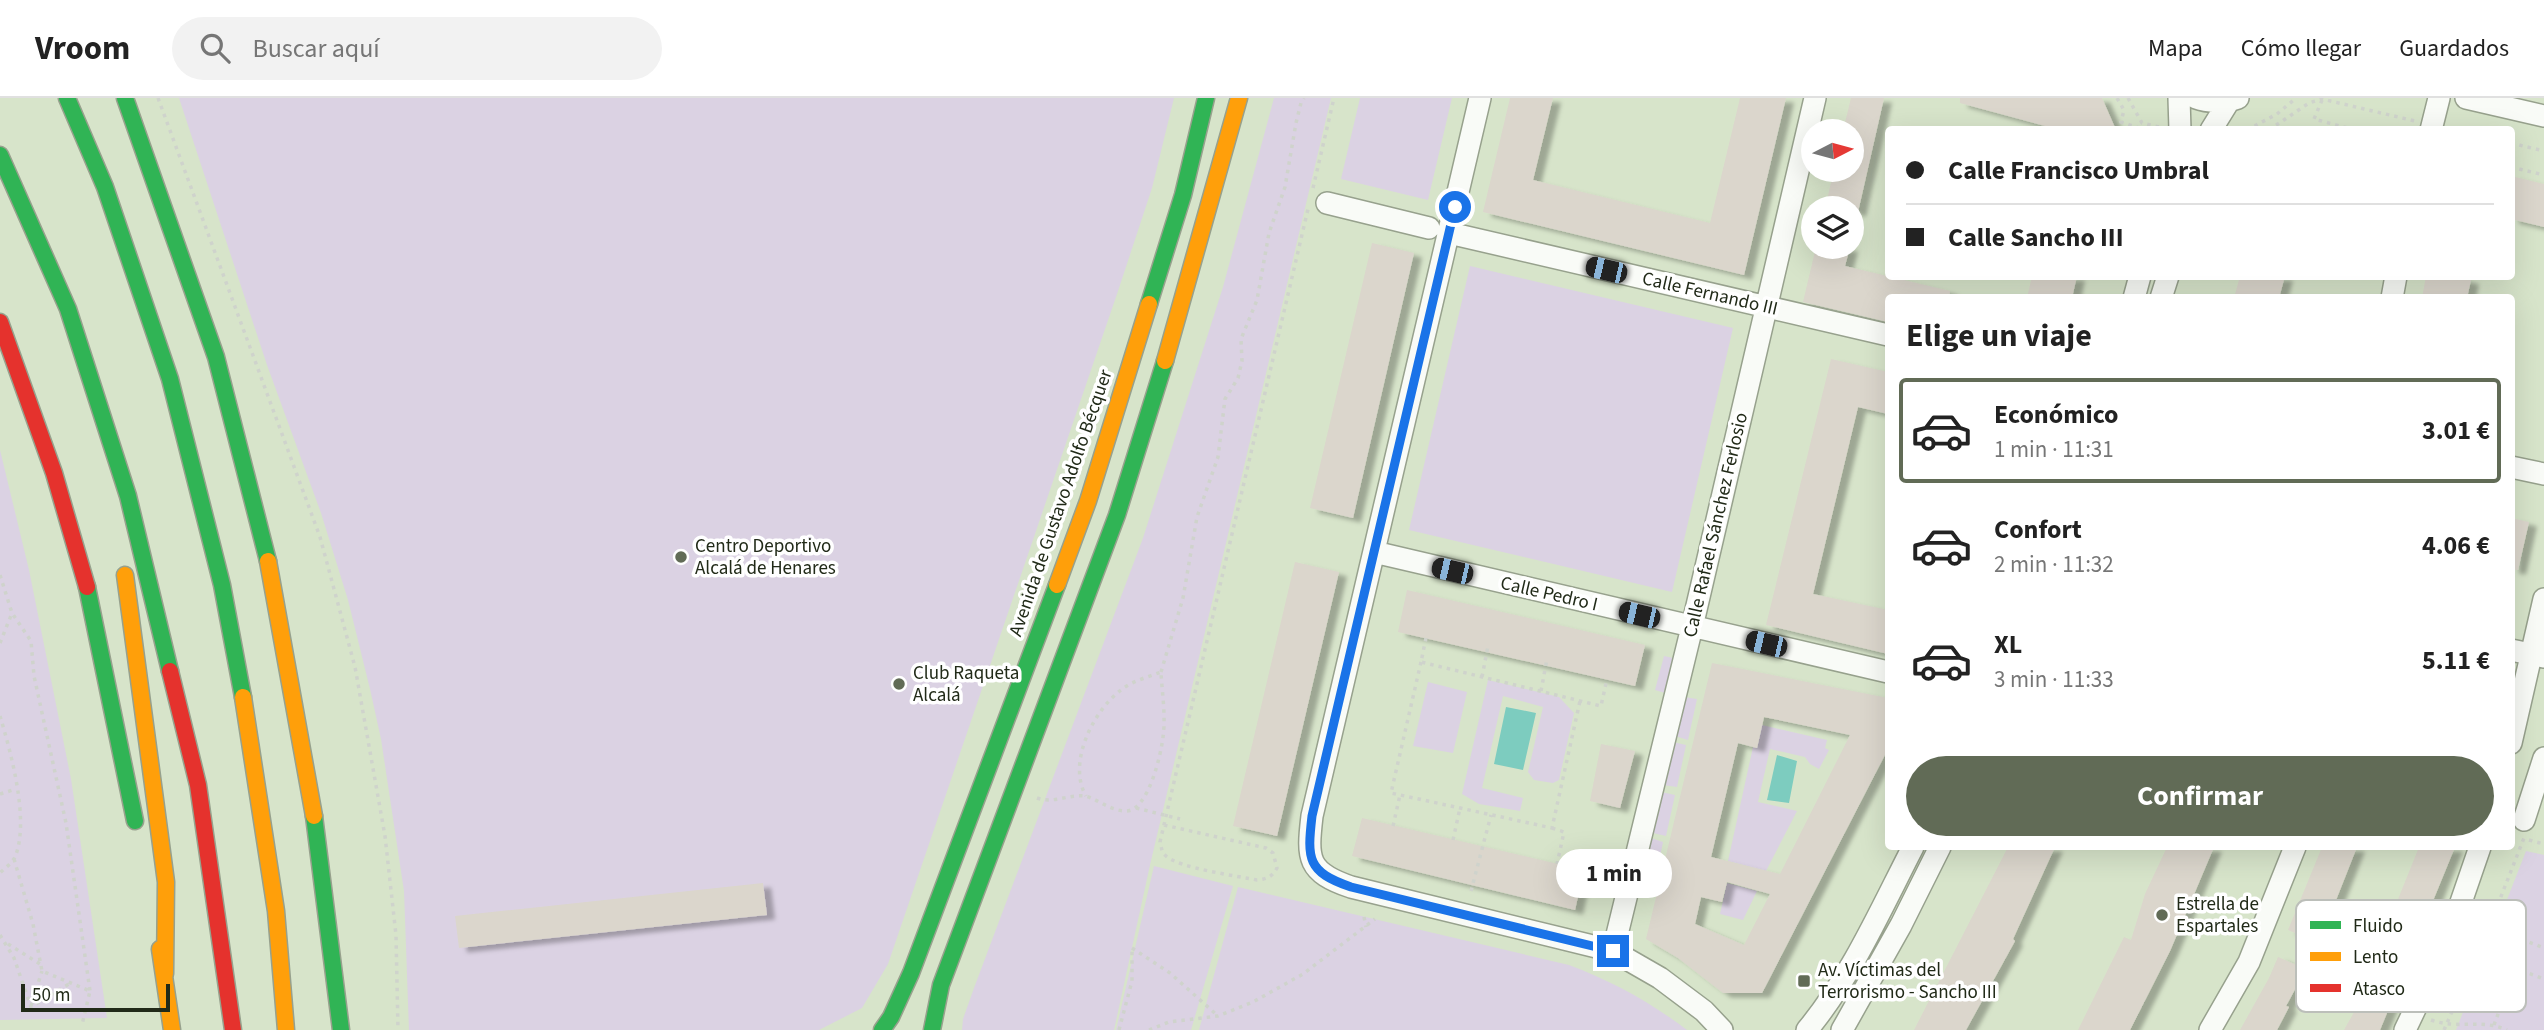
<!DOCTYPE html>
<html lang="es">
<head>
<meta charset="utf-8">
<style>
  :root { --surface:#fff; --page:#f2f2f2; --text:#222; --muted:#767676; --line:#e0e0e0; --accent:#616b56 }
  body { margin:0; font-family:"Source Sans 3",sans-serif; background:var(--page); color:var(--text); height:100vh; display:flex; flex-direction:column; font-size:26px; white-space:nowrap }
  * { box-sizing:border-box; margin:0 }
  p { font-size:23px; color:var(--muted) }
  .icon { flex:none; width:38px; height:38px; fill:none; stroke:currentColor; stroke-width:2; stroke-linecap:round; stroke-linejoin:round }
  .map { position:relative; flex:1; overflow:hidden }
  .drawer { position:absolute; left:1885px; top:196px; width:630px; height:556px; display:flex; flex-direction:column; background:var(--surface); border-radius:7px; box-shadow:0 7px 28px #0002 }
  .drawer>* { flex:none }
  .banner { position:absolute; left:1885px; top:28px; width:630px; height:154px; border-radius:7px; box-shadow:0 7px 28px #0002; display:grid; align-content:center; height:154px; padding:0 21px; background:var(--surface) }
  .needle { width:46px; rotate:84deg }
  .tools { position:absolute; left:1801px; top:21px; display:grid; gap:14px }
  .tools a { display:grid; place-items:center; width:63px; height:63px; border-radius:50%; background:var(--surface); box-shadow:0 7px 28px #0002; font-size:35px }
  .scale { position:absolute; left:21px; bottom:18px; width:149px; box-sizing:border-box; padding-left:7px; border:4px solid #212a18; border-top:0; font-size:19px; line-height:24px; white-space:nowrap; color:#212a18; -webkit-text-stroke:5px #fff; paint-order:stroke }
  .end { position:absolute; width:32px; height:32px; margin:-16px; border:9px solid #1a73e8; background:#fff; box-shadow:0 0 0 4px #fff }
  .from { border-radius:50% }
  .bubble { position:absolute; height:49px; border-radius:24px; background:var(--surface); box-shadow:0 7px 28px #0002; font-size:23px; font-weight:700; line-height:49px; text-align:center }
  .car { position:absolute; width:21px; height:42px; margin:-21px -10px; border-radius:9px; box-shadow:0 0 5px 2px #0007; background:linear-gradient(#222 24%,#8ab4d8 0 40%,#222 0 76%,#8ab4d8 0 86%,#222 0) }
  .banner b { display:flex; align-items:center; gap:24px; height:66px; font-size:26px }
  .banner b+b { border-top:2px solid var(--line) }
  .banner i { width:18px; height:18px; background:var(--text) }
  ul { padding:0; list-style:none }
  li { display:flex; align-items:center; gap:21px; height:105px; margin:0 14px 10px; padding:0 7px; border:4px solid transparent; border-radius:7px }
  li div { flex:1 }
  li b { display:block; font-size:26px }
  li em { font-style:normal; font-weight:700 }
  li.current { border-color:var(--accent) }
  li>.icon { width:63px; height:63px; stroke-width:1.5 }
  h2 { padding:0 21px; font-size:32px; line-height:84px }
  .cta { display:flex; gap:14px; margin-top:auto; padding:14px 21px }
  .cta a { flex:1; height:80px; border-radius:42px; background:var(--accent); color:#fff; font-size:28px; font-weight:700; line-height:80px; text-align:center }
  header { display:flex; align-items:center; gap:42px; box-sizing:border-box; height:98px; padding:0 35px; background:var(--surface); border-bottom:2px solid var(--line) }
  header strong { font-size:33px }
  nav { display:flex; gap:38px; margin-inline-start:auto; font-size:24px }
  .search { width:490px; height:63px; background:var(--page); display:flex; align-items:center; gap:18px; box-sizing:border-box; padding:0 24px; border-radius:38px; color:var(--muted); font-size:26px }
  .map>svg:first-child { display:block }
</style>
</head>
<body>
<header>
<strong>Vroom</strong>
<div class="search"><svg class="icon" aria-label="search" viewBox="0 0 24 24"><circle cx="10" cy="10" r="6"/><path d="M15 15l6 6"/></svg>Buscar aquí</div>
<nav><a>Mapa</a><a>Cómo llegar</a><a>Guardados</a></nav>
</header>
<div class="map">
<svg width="2544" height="932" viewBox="0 0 2544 932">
  <defs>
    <filter id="shadow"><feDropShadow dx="8" dy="4.5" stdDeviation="2" flood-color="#0004"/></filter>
  </defs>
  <rect width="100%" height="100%" fill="#d7e4ca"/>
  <path fill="#dbd2e3" d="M179,0h995l-22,90 -34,103 -230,673 -26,44 -43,22h-410l-5,-139 -23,-152 -11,-50 -22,-89 -27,-87 -54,-148z
    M1274,0h57l-181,767 -36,165h-152l1,-11 11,-31 169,-450 80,-251z
    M1360,0h92l-24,102 -87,-21z
    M1470,168l263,62 -61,264 -263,-62z
    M0,352l29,120 42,209 36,239 -107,2z
    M1664,558l9,2 -8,35 -10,-3z
    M1488,582l71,17 15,16 -15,67 -6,3 -19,-3 -6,-8 15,-65 -40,-11 -21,92 41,10 -3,13 -41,-7 -17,-10z
    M1428,584l39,10 -14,61 -40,-7z
    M1684,599l13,2 -9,41 -13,-4z
    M1762,627l65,15 -2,8 4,2 -10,19 -9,-5 -5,-7 -35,-8 -12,53 39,9 -31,60 -38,-10 25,-114 4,1z
    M1673,644l13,3 -9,42 -14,-2z
    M1661,694l14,3 -9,41 -13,-3z
    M1651,740l12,4 -8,39 -13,-4z
    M2526,753l18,4v175h-88z
    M1154,768l79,20 -42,144h-75z
    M1727,785l30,8 -14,29 -23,-6z
    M1238,789l331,78c43,16 81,37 118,65h-488z"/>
  <path fill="#7dccbf" d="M1506,609l30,6 -13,57 -29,-6z
    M1777,657l20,6 -8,42 -22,-3z"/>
  <path fill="#dbd6cc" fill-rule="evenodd" filter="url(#shadow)" d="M1510,0h43l-20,82 177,43 30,-125h46l-42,177 -261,-63z
    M1851,0h33l-26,114 -6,-1v-3h-27l9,-38h18v-39h-9z
    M1960,0h142l14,32h-56l-100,-27z
    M2511,78l33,8v43l-33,-8z
    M1372,145l42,10 -61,265 -43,-10z
    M1816,149h34l-5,19 105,25 -1,7h-61v24l-85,-20z
    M2032,178h45l-5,22h-45z
    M2240,178h45l-6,22h-45z
    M2426,178h29l16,4 -4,18h-45z
    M1831,261l57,13v42l-30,-7 -45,187 75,16v44l-122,-29z
    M2511,420l18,4 -11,48 -7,-1z
    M1295,464l44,10 -62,264 -44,-10z
    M1407,492l238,55 -10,41 -237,-54z
    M1712,565l176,35v51l-126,244h-39l-45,-35 -32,-19zM1764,619l86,18 -70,139 -69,-17 27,-114 19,5zM1727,784l43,12 -26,51 -49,-21 6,-27 21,5z
    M1601,646l34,7 -15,57 -30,-7z
    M1362,720l222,52 -9,40 -223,-54z
    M2008,749h47l-42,92 2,2 -49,89h-52z
    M2167,749h47l-44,104 -40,79h-52l46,-93 7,3 14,-46z
    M2322,749h35l-38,96 -31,-13z
    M2419,749h36l-75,183h-36l14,-25 14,-41z
    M763,785l4,32 -308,33 -4,-32z
    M2278,859l28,12 -20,37 3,1 -12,23h-37l29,-52z"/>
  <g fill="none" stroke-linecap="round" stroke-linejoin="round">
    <defs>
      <path id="street" d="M1480,0l-168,718c-5,43 -5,56 39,71l262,64 47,27 44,33 18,19
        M2179,0l1,32
        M2196,0c13,5 30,4 42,0
        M2466,0l78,18
        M2211,32l18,-29
        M2431,32l8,-32
        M1327,105l102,25
        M1449,135l439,102
        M2134,200l6,-22
        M2161,200l7,-22
        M2392,200l4,-22
        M2511,369l33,7
        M1374,454l514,120
        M2511,552l33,7
        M2511,645l33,-144
        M2524,722l20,-62
        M1613,853l79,-324 123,-529
        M1807,932c43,-51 75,-123 106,-183
        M1842,932l59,-105 39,-78
        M2210,932l39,-68 46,-115
        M2405,932l43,-90 32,-93"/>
      <path id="fast" d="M67,0l38,89 65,192 52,206 21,112
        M125,0l91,259 52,204
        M0,57l68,154 60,187 42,175
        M1149,206l34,-109 23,-97
        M87,489l48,234
        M314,718l27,214
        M882,932l9,-13 20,-44 146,-388
        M932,932l9,-45 176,-470 48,-154"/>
      <path id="slow" d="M1165,263l74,-263
        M268,463l46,255
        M125,477l41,307 -1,92
        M1057,487l31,-84 61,-197
        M243,599l33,214 10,119
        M160,851l12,81"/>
      <path id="jam" d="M0,224l54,151 33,114
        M170,573l28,114 35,245"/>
    </defs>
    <use href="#street" stroke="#97a18d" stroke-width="24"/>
    <use href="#fast" stroke="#97a18d" stroke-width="19"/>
    <use href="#slow" stroke="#97a18d" stroke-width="19"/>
    <use href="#jam" stroke="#97a18d" stroke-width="19"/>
    <path stroke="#cfd3cc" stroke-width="3.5" stroke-dasharray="3.5 5" stroke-linecap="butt" d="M158,0l162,439 35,130 30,169 11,99 2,95
      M2117,0l7,12 -3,12 24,8
      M2128,0l14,25 17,4
      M2322,2l-8,19 41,11
      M2247,32l30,-16 19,-16
      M2269,32l40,-27 13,-4 93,22
      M2511,45l33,8
      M2511,69l33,8
      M1313,90l21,-90
      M0,477l12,38 19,28 3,35 32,147 24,168
      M1426,540l-5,24 180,44 6,-27
      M0,545l12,-30
      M1421,564l-30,131 161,35 28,-127
      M1161,574l22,-74 14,-81 21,-60 7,-58 13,-21 4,-17 -1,-22 16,-39 12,-67 16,-46 11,-64 5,-20 3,-5
      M1482,579l6,-31
      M1541,593l6,-32
      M0,618c11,37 30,105 15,141 -3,6 -10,11 -15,16
      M0,696l16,-5
      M1037,700c16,6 32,-4 48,-2 11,2 25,15 41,15 22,0 35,-56 37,-74 3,-21 -1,-44 -2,-65 -13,5 -29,9 -40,18 -28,21 -54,73 -35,106
      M1136,710l44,11
      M1164,727l102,23 7,5 4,15c-5,9 -10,11 -20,12 -20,-4 -78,-12 -91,-24 -5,-4 -4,-8 -6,-14l148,-633
      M1393,728l7,-31
      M1552,730l12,4 -7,32
      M1453,742l7,-32
      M2529,742l15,4
      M14,761l19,65 9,47 48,20 -8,34
      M1471,793l20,-76
      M1364,819l2,10
      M2474,823l70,27
      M0,837l14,23 17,49 38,-23
      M8,846l32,20
      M1132,850l38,25 48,43
      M31,908l11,-35
      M2431,922c28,10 48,-2 76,10
      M2494,927l21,-57 29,11
      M1119,932l13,-49v-33
      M1149,932l20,-8 49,-6 35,-14 50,-28 72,-55
      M2444,932l45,-103 35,-89"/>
    <use href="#street" stroke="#f9fbf7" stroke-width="21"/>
    <use href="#fast" stroke="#30b455" stroke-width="16"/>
    <use href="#slow" stroke="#ff9f0a" stroke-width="16"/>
    <use href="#jam" stroke="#e5322d" stroke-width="16"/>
  </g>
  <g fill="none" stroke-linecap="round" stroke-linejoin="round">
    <path stroke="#1a73e8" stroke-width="9" d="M1455,109l-143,609c-5,43 -5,56 39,71l262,64"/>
  </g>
  <g fill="#616b56" stroke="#fff" stroke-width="2.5">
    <circle cx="681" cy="459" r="7"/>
    <circle cx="899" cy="586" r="7"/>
    <circle cx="2162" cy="817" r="7"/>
    <rect x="1797" y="876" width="14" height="14" rx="3.5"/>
  </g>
  <g text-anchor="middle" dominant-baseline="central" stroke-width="7" stroke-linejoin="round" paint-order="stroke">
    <g font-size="19" fill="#212a18" stroke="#fff">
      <text transform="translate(1710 196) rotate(13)">Calle Fernando III</text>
      <text transform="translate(1061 405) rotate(-71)">Avenida de Gustavo Adolfo Bécquer</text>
      <text transform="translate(1716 427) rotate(-77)">Calle Rafael Sánchez Ferlosio</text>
      <text transform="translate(1549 496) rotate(13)">Calle Pedro I</text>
    </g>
    <g font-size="19" fill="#212a18" stroke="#fff" text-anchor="start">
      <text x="695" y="448">Centro Deportivo<tspan x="695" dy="22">Alcalá de Henares</tspan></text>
      <text x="913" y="575">Club Raqueta<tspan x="913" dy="22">Alcalá</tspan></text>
      <text x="2176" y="806">Estrella de<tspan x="2176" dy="22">Espartales</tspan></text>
      <text x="1818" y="872">Av. Víctimas del<tspan x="1818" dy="22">Terrorismo - Sancho III</tspan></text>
    </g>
  </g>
  <rect x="2296" y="802" width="230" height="112" rx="10" fill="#fff" stroke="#bcbfba" stroke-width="2"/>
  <rect x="2310" y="823" width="31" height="8" fill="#30b455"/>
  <rect x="2310" y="854" width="31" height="9" fill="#ff9f0a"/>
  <rect x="2310" y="886" width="31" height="8" fill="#e5322d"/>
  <g font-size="19" fill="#212a18">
    <text x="2353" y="834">Fluido</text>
    <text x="2353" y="865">Lento</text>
    <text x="2353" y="897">Atasco</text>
  </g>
</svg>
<div class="tools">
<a><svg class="needle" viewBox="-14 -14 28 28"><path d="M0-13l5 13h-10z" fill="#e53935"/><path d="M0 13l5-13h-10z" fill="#767676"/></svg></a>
<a><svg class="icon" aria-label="layers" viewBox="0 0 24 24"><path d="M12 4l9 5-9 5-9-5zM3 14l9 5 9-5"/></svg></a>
</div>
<div class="scale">50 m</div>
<i class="end from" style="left:1455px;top:109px"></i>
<i class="end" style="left:1613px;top:853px"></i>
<div class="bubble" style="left:1556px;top:751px;width:116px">1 min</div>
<i class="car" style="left:1606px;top:172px;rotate:283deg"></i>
<i class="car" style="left:1452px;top:473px;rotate:283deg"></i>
<i class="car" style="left:1639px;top:517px;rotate:283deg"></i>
<i class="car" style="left:1766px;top:546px;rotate:283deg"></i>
<div class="banner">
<b><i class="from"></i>Calle Francisco Umbral</b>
<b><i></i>Calle Sancho III</b>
</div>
<section class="drawer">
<h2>Elige un viaje</h2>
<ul>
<li class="current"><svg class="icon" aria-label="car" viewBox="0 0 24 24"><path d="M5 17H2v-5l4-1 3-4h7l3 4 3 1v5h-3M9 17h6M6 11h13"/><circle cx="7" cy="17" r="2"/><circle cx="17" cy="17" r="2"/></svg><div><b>Económico</b><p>1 min · 11:31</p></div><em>3.01 €</em></li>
<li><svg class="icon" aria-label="car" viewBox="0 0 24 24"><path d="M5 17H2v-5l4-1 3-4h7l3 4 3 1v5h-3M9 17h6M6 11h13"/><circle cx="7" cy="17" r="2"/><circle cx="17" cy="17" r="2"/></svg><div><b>Confort</b><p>2 min · 11:32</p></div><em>4.06 €</em></li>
<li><svg class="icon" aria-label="car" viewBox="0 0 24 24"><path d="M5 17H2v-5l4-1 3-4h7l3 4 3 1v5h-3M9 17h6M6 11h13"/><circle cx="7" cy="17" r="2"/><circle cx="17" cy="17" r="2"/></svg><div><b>XL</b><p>3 min · 11:33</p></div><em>5.11 €</em></li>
</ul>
<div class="cta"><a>Confirmar</a></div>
</section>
</div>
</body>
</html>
